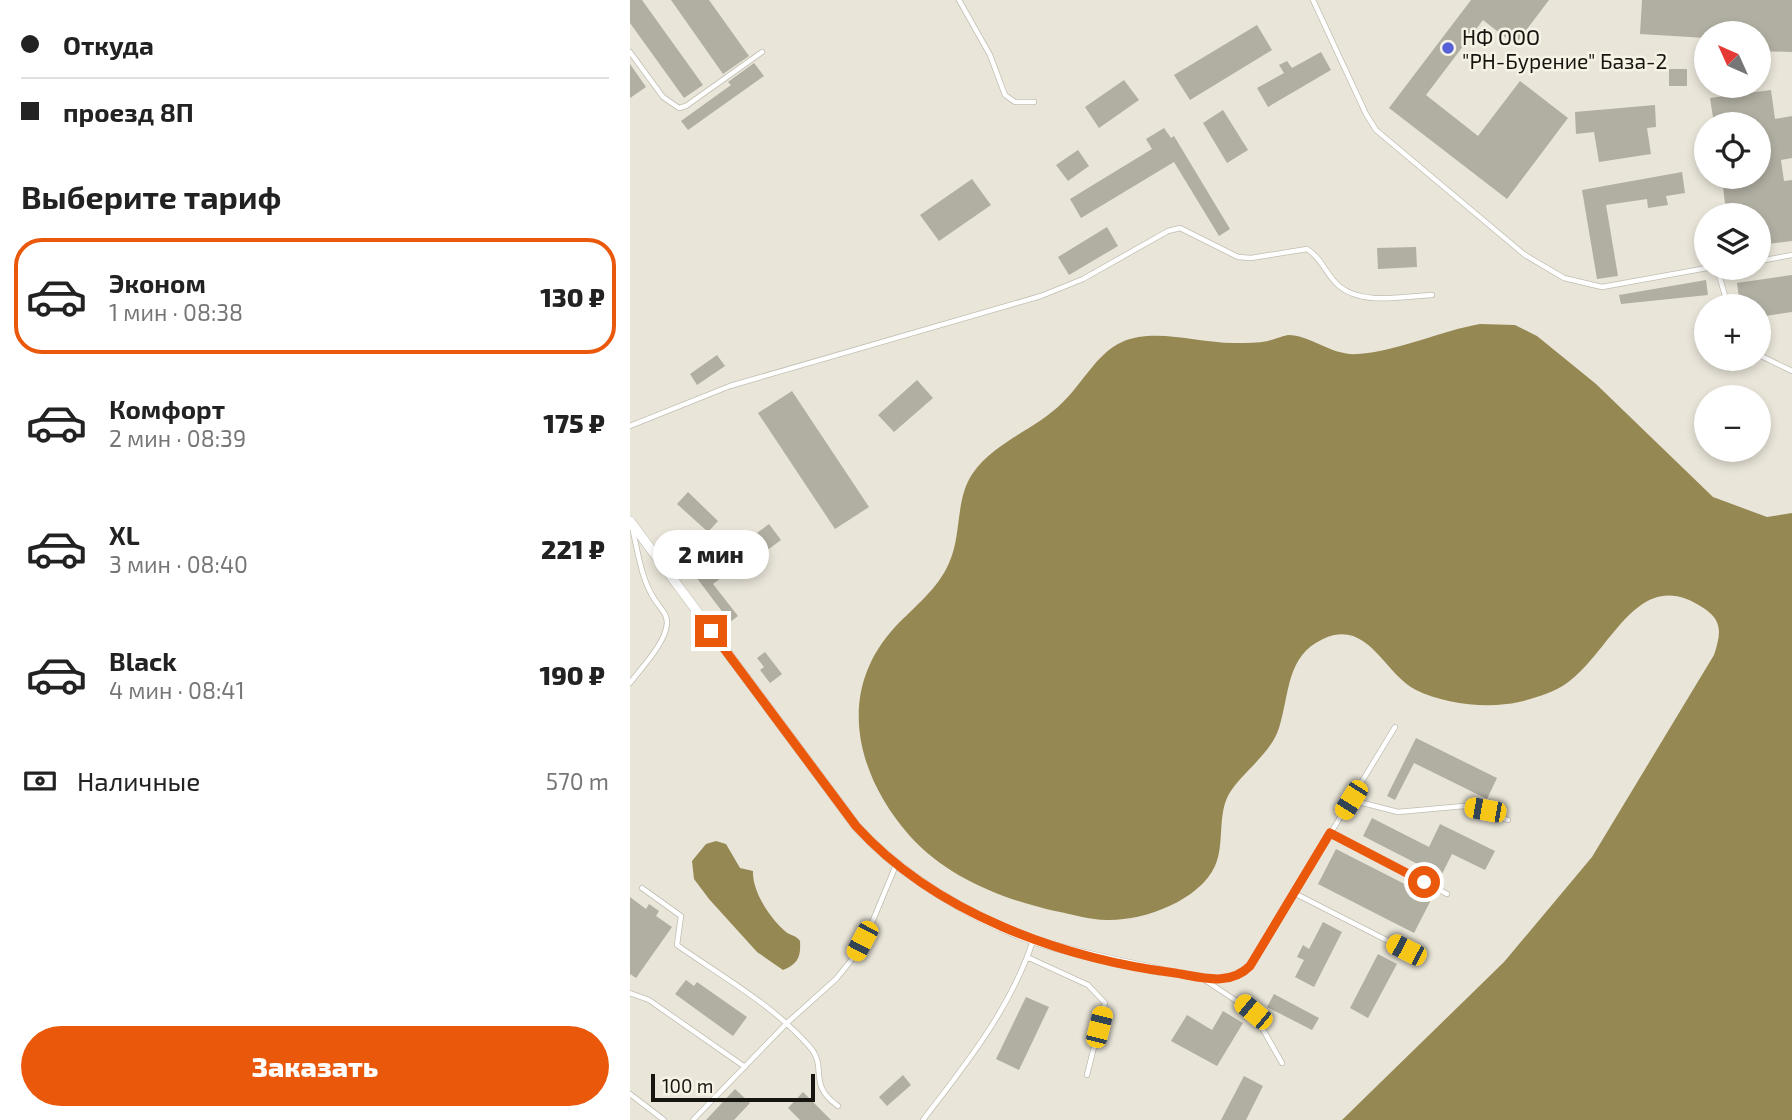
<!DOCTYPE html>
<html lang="ru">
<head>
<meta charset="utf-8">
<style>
  :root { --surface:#fff; --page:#f2f2f2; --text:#222; --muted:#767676; --line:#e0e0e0; --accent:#ea580c }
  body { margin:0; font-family:"Exo 2",sans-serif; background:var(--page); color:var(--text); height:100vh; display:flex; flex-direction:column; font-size:26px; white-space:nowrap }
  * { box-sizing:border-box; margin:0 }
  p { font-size:23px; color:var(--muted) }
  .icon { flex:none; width:38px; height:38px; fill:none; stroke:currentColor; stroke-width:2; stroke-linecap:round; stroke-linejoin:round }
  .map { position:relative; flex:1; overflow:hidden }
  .details { display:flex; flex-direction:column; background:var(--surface); width:630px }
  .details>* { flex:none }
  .top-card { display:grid; align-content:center; height:154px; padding:0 21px; background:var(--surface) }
  .needle { width:46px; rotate:315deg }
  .fabs { position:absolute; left:1064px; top:21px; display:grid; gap:14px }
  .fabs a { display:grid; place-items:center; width:77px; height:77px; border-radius:50%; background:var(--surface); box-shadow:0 4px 10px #0003; font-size:35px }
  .scale { position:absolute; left:21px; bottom:18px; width:164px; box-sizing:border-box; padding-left:7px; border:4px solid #161510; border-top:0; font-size:19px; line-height:24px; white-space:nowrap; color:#161510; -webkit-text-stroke:5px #f6f2e6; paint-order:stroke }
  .end { position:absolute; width:32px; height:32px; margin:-16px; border:9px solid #ea580c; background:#fff; box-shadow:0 0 0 4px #fff }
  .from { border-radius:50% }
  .bubble { position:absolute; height:49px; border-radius:24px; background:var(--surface); box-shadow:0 4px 10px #0003; font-size:23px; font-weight:800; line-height:49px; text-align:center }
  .car { position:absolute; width:21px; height:42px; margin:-21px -10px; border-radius:9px; box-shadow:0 0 5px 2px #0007; background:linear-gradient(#f5c518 24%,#345 0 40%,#f5c518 0 76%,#345 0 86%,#f5c518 0) }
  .top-card b { display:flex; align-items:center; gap:24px; height:66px; font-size:26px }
  .top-card b+b { border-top:2px solid var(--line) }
  .top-card i { width:18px; height:18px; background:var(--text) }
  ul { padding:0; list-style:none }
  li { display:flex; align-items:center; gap:21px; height:116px; margin:0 14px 10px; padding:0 7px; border:4px solid transparent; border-radius:28px }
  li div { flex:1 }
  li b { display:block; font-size:26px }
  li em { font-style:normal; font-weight:800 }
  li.current { border-color:var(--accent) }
  li>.icon { width:63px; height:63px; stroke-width:1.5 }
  h2 { padding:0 21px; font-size:32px; line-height:84px }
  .pay { display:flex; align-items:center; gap:18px; height:77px; padding:0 21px; font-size:26px }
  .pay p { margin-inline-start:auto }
  .action { display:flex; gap:14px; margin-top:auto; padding:14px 21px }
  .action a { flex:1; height:80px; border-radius:42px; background:var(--accent); color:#fff; font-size:28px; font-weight:800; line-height:80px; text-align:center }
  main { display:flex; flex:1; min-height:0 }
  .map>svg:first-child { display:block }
</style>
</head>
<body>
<main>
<section class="details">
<div class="top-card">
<b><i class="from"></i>Откуда</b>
<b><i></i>проезд 8П</b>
</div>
<h2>Выберите тариф</h2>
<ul>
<li class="current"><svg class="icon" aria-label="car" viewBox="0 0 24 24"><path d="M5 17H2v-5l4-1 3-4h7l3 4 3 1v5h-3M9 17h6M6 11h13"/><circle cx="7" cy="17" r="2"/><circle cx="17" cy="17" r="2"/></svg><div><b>Эконом</b><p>1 мин · 08:38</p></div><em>130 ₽</em></li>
<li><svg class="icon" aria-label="car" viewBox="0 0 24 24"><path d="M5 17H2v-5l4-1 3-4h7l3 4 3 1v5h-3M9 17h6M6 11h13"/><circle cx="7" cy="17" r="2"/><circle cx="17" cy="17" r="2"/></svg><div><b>Комфорт</b><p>2 мин · 08:39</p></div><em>175 ₽</em></li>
<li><svg class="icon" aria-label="car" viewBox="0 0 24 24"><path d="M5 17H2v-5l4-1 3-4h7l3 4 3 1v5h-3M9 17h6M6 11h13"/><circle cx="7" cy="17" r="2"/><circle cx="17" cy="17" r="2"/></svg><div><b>XL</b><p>3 мин · 08:40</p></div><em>221 ₽</em></li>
<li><svg class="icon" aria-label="car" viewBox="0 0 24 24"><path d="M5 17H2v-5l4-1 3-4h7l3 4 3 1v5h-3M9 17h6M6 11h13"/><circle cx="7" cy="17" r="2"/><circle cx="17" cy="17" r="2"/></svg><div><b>Black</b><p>4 мин · 08:41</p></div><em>190 ₽</em></li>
</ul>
<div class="pay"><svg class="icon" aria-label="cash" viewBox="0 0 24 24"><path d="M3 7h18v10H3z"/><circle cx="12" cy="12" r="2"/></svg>Наличные<p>570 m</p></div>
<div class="action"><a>Заказать</a></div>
</section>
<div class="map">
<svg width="1162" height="1120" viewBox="0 0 1162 1120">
  <rect width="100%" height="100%" fill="#e9e5d9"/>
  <path fill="#968853" d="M850,324l35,1 22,11 59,48 117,113 54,20 25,-4v607h-450l162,-158 88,-105 122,-202c6,-19 10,-33 -9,-46 -67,-47 -92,41 -138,74 -14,10 -32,15 -48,19 -31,7 -75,2 -103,-12 -33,-17 -48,-72 -93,-51 -37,17 -33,54 -44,89 -9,27 -36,43 -50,66 -12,21 -4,50 -14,72 -16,35 -72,55 -108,54 -17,0 -35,-6 -52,-9 -53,-12 -109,-34 -146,-76 -54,-62 -73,-144 -14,-208 19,-20 43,-38 54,-64 13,-28 6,-65 24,-90 22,-32 64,-44 90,-71 19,-18 34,-49 59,-60 34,-15 79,2 114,1 11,0 22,0 32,-2 1,0 18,-6 20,-6 23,0 43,21 70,19 41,-3 82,-23 122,-30z
    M86,841l10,3 14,24 13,3c-1,20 17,48 33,61 5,4 10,3 14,9 1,16 -2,23 -17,29l-26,-18 -48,-53 -15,-20 -2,-18 14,-17z"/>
  <path fill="#b1aea2" d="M0,0h12l61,85 -19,13 -54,-75z
    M41,0h38l40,56 -26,18z
    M841,0h78l-34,45 -32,-25 -57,75 52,41 42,-55 48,37 -61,81 -118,-91z
    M1012,0h150v52l-33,-1v-18h-53v5l-66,-4z
    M627,25l15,25 -82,50 -16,-25z
    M691,52l10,18 -63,37 -11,-19 27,-15 -5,-8 8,-4 5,7z
    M124,63l10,13 -76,54 -7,-9 50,-36 -3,-3z
    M0,64l16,23 -16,11z
    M1039,69h18v17h-18z
    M494,80l15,20 -40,28 -14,-21z
    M1141,90l4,29 17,-3v42l-11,2 3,21 8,-1v61l-33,4v-30h-36l-2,-10 4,-1 -3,-27h37v-53h-45l-4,-26z
    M1025,105l1,22 -9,1 4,26 -52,8 -5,-30 -18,2 -1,-22z
    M593,110l25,40 -21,13 -24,-40z
    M534,128l7,10 3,-2 56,93 -11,7 -45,-74 -93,56 -11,-19 82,-50 -6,-10z
    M448,150l11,16 -21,15 -12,-16z
    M1052,172l3,21 -19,3 2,9 -20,3 -1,-9 -41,6 12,71 -21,3 -15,-89z
    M342,179l19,26 -52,36 -19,-26z
    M477,227l11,19 -49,29 -11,-18z
    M786,247l1,20 -39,2 -1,-21z
    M1162,275v37l-33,5v-11h-19l-3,-23z
    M1076,280l2,15 -87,9 -2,-9z
    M87,355l8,11 -28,19 -7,-11z
    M287,380l16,18 -39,34 -16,-17z
    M162,391l77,116 -34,22 -77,-116z
    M58,492l30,29 -10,11 -31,-28z
    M139,524l12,16 -27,20 -3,-4 -38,28 25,32 -8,6 -37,-49 -5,3 -18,-26 10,-7 11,16 7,-5 10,15z
    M135,652l17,22 -12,9 -10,-13 4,-3 -7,-9z
    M786,738l81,40 -10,21 -73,-36 -19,37 -8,-4z
    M742,818l57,29 11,-23 55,27 -10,19 -33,-16 -11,22 -78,-40z
    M706,849l96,49 -18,35 -96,-49z
    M0,897l16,12 3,-5 10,7 -3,5 16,11 -36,51 -6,-4z
    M693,922l19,10 -28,55 -19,-10 9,-17 -7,-3 6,-12 6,4z
    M748,954l19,10 -29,54 -18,-10z
    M56,980l8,6 3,-4 50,35 -14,19 -58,-42z
    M644,994l45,24 -7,12 -45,-23z
    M396,997l23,10 -30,63 -23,-11z
    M593,1011l20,12 -26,43 -46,-25 16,-26 25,15z
    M273,1075l8,10 -24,21 -8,-9z
    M614,1076l19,10 -17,34h-25z
    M105,1089l15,14 -16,17h-28z
    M173,1092l28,28h-31l-12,-12z"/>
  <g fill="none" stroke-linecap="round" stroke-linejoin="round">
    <defs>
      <path id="lane" d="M329,0l31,55 15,40 10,7h19
        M683,0l53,114 10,16 149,125 39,23 38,9 105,-19
        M0,52l33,45 16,11 7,-2 76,-54
        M1129,261l33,-6
        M1087,268l11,38
        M1129,355l33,16
        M0,426l100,-40 311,-90 42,-17 85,-48 12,-3 58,29 13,1 56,-9c15,9 19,26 32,37 24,20 65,10 93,9
        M0,683c11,-15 36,-40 37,-60 0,-10 -7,-15 -12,-23 -14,-20 -17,-49 -23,-73
        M721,800l47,12 66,-6 20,4 24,10
        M700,833l117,61
        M12,888l39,28 -4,29c44,31 96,60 132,101 20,22 -3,37 29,60
        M664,893l112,57
        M397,957l61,28 17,18 -18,72
        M531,971c29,4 66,18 89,-5l145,-239
        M572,978l51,34 29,51
        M0,993l19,7 96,67
        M0,1094l34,26
        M63,1120l94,-97 49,-44 17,-21 18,-33 25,-60
        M293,1120c44,-57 87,-111 110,-179"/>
      <path id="street" d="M0,521l226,305c44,49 117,93 180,115 41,13 83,21 125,30"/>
    </defs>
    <use href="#lane" stroke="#c1beb2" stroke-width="6"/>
    <use href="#street" stroke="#c1beb2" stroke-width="10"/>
    <use href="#lane" stroke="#fff" stroke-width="4.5"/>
    <use href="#street" stroke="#fff" stroke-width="9"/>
  </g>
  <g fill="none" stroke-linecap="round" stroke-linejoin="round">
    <path stroke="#ea580c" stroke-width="9" d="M81,631l145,195c79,87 204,132 319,147 26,4 54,14 75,-7l80,-133 94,49"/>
  </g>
  <circle fill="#5661d7" stroke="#f6f2e6" stroke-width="2.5" cx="818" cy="48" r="7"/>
  <g text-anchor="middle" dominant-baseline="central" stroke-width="5" stroke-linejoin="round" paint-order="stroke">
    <g font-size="21" fill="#161510" stroke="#f6f2e6" text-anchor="start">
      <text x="832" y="36">НФ ООО<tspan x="832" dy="24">"РН-Бурение" База-2</tspan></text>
    </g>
  </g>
</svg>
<div class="fabs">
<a><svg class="needle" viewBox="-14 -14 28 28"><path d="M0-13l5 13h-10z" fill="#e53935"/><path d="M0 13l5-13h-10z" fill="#767676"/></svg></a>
<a><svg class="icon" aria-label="locate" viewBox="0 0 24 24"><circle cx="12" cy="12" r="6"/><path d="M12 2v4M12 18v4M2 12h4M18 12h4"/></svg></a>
<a><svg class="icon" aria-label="layers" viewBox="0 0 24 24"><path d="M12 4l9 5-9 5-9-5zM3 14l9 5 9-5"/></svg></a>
<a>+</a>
<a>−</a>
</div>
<div class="scale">100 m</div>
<i class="end from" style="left:794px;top:882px"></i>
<i class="end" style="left:81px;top:631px"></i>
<div class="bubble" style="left:23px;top:530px;width:116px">2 мин</div>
<i class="car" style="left:721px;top:800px;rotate:212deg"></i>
<i class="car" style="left:855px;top:810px;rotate:280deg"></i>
<i class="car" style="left:232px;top:941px;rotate:208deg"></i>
<i class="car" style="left:776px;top:950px;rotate:297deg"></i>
<i class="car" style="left:623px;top:1012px;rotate:310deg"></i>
<i class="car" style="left:469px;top:1027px;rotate:14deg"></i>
</div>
</main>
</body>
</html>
